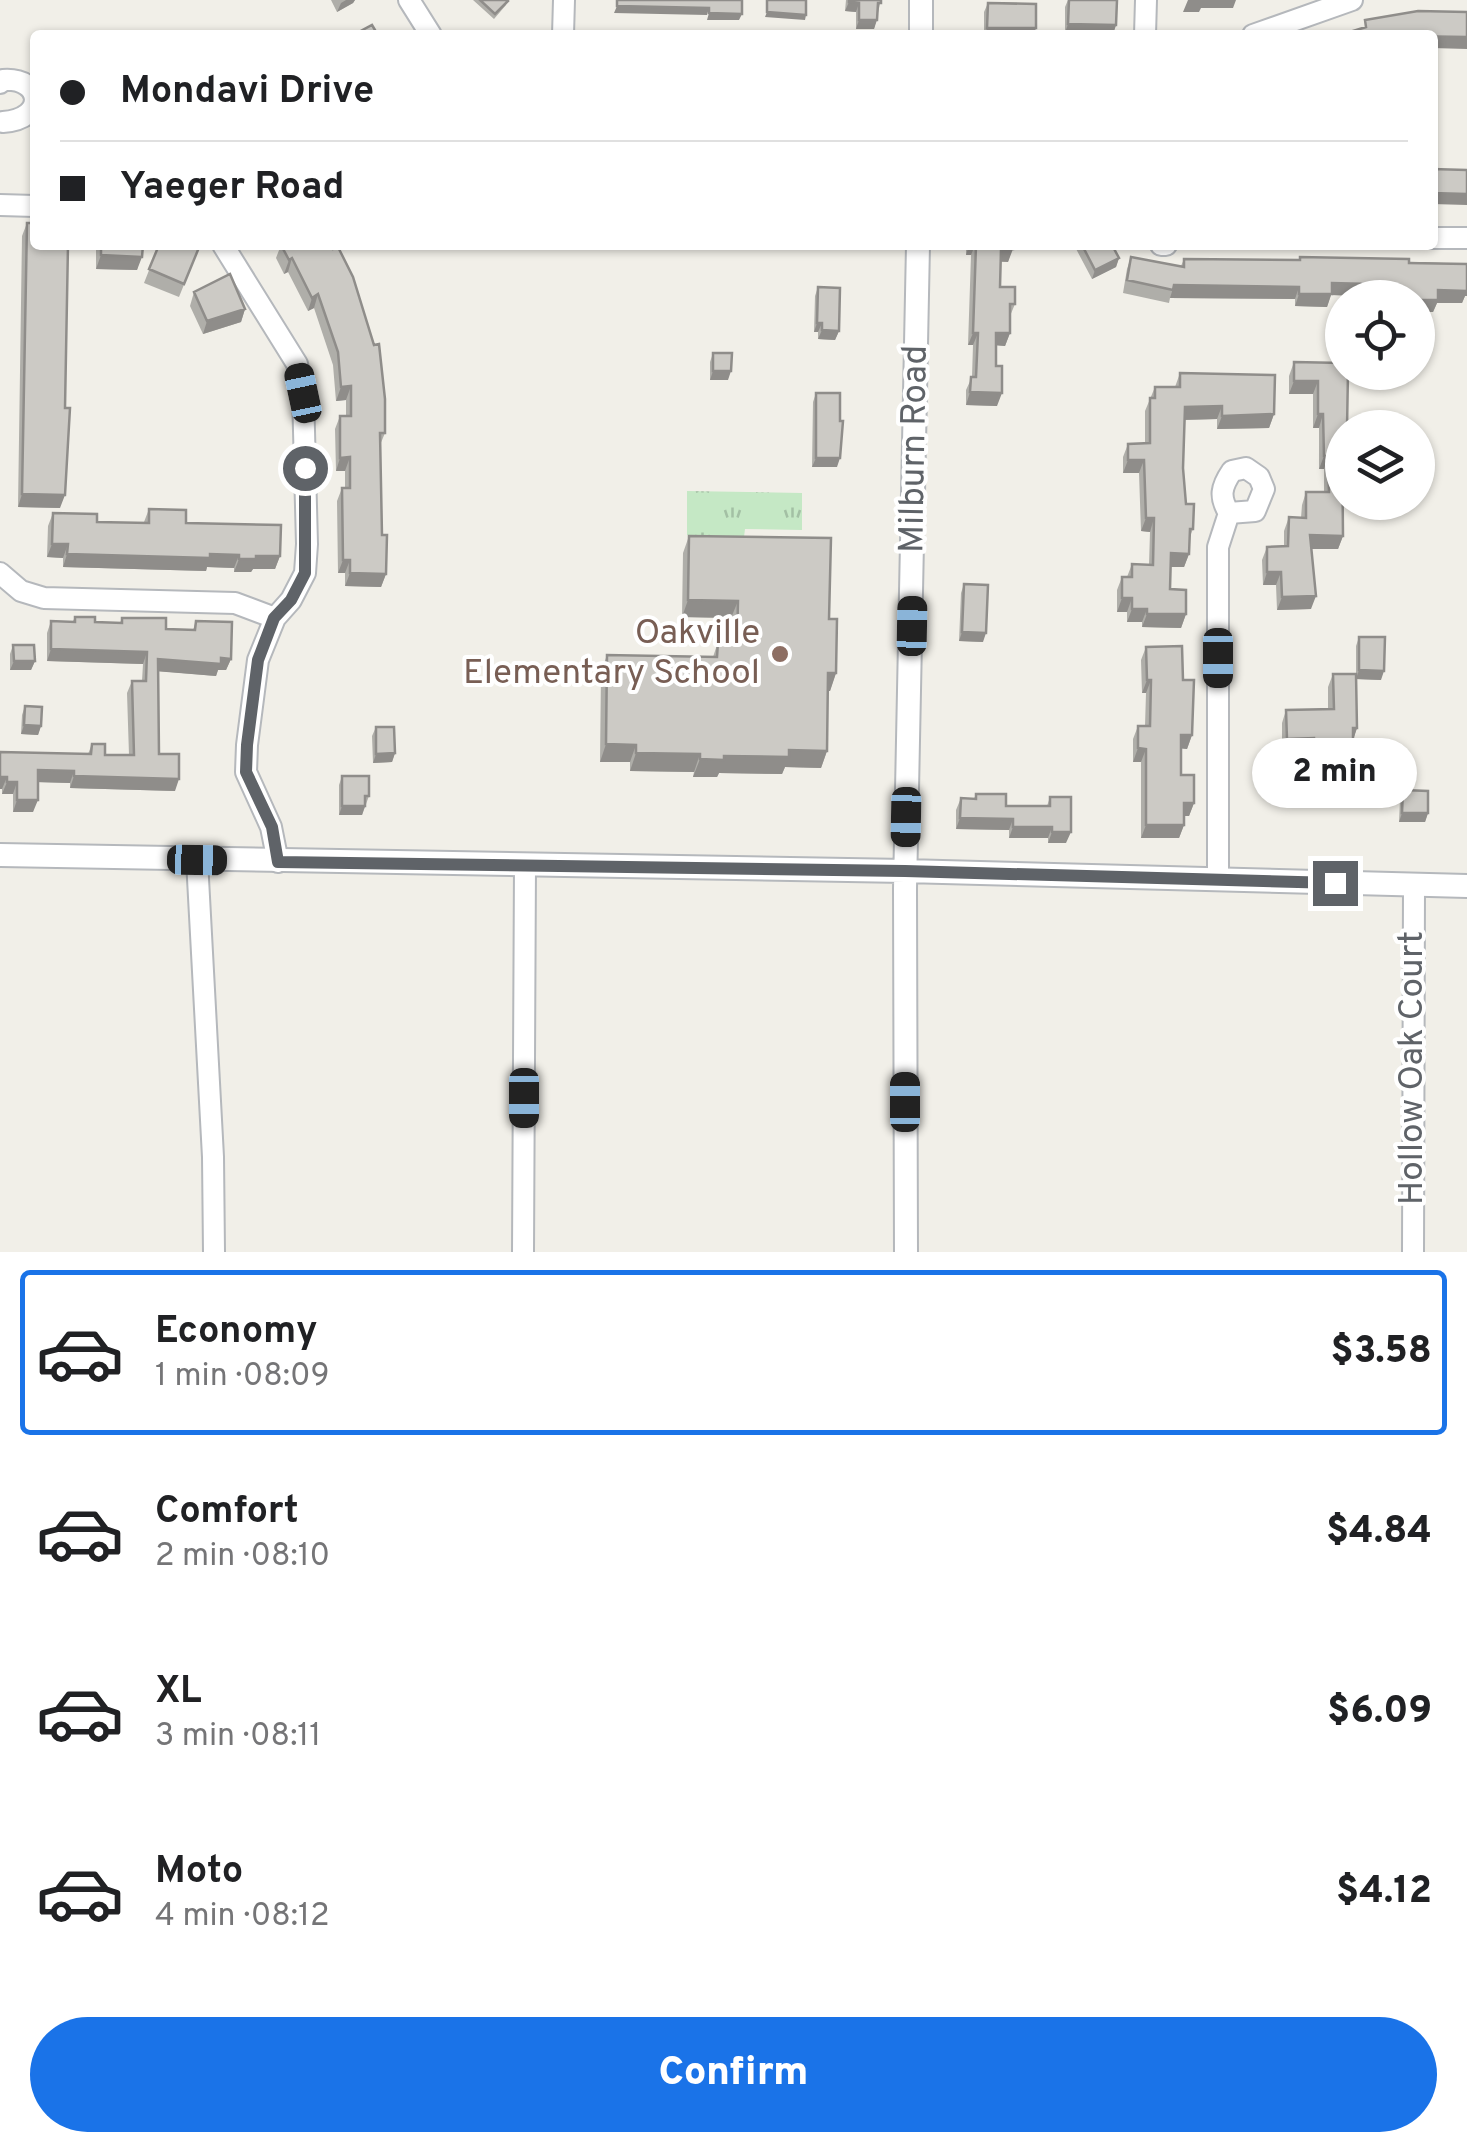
<!DOCTYPE html>
<html lang="en">
<head>
<meta charset="utf-8">
<style>
  :root { --surface:#fff; --page:#f2f2f2; --text:#202124; --muted:#757577; --line:#e0e0e0; --accent:#1a73e8 }
  body { margin:0; font-family:Overpass,sans-serif; background:var(--page); color:var(--text); height:100vh; display:flex; flex-direction:column; font-size:38px; white-space:nowrap }
  * { box-sizing:border-box; margin:0 }
  p { font-size:32px; color:var(--muted) }
  .icon { flex:none; width:55px; height:55px; fill:none; stroke:currentColor; stroke-width:2; stroke-linecap:round; stroke-linejoin:round }
  .map { position:relative; height:1252px; overflow:hidden }
  .drawer { display:flex; flex-direction:column; background:var(--surface); flex:1 }
  .drawer>* { flex:none }
  .top-card { position:absolute; left:30px; top:30px; width:1408px; height:220px; border-radius:10px; box-shadow:0 2px 8px #0004; display:grid; align-content:center; height:220px; padding:0 30px; background:var(--surface) }
  .buttons { position:absolute; left:1325px; top:280px; display:grid; gap:20px }
  .buttons a { display:grid; place-items:center; width:110px; height:110px; border-radius:50%; background:var(--surface); box-shadow:0 2px 8px #0004; font-size:50px }
  .end { position:absolute; width:45px; height:45px; margin:-22px; border:12px solid #5f6368; background:#fff; box-shadow:0 0 0 5px #fff }
  .from { border-radius:50% }
  .bubble { position:absolute; height:70px; border-radius:35px; background:var(--surface); box-shadow:0 2px 8px #0004; font-size:32px; font-weight:800; line-height:70px; text-align:center }
  .car { position:absolute; width:30px; height:60px; margin:-30px -15px; border-radius:12px; box-shadow:0 0 8px 2px #0007; background:linear-gradient(#222 24%,#8ab4d8 0 40%,#222 0 76%,#8ab4d8 0 86%,#222 0) }
  .top-card b { display:flex; align-items:center; gap:35px; height:95px; font-size:38px }
  .top-card b+b { border-top:2px solid var(--line) }
  .top-card i { width:25px; height:25px; background:var(--text) }
  ul { padding:18px 0 0; list-style:none }
  li { display:flex; align-items:center; gap:30px; height:165px; margin:0 20px 15px; padding:0 10px; border:5px solid transparent; border-radius:10px }
  li div { flex:1 }
  li b { display:block; font-size:38px }
  li em { font-style:normal; font-weight:800 }
  li.current { border-color:var(--accent) }
  li>.icon { width:90px; height:90px; stroke-width:1.5 }
  .action { display:flex; gap:20px; margin-top:auto; padding:20px 30px }
  .action a { flex:1; height:115px; border-radius:60px; background:var(--accent); color:#fff; font-size:40px; font-weight:800; line-height:115px; text-align:center }
  .map>svg:first-child { display:block }
</style>
</head>
<body>
<div class="map">
<svg width="1467" height="1252" viewBox="0 0 1467 1252">
  <defs>
    <pattern id="park-tufts" width="24" height="20" patternUnits="userSpaceOnUse" patternTransform="scale(2.5)"><rect width="24" height="20" fill="#c5e8c5"/><path d="M3 7l-1-3M5 7V3M7 7l1-3M15 17l-1-3M17 17v-4M19 17l1-3" fill="none" stroke="#a3c0a4"/></pattern>
  </defs>
  <rect width="100%" height="100%" fill="#f1efe8"/>
  <path fill="url(#park-tufts)" d="M687,491l115,2v37l-57,-1 -1,8 -57,-2z"/>
  <g fill="none" stroke-linecap="round" stroke-linejoin="round">
    <defs>
      <path id="minor" d="M409,0l22,35
        M563,35l1,-35
        M1145,35l1,-35
        M1253,35l99,-35
        M0,83l3,-3c40,-3 45,39 0,42
        M0,205l35,1
        M1432,238h35
        M223,245l74,119 6,29 4,151 -2,29 -14,27 -16,18 -17,42 -11,85 -1,27 25,55 7,35
        M1161,245h5
        M0,573l21,18 23,7 191,5 40,15
        M197,860l16,297 1,95
        M1218,880v-333l11,-34c-10,-16 -8,-26 3,-42l14,-3 13,9 5,12 -9,22 -26,2
        M523,1252l2,-386
        M1413,1252l1,-367"/>
      <path id="tertiary" d="M921,35v-35
        M0,855l905,16 562,15
        M906,1252l-1,-363 13,-644"/>
    </defs>
    <use href="#minor" stroke="#b5b8bc" stroke-width="24"/>
    <use href="#tertiary" stroke="#b5b8bc" stroke-width="26"/>
    <use href="#minor" stroke="#fff" stroke-width="20"/>
    <use href="#tertiary" stroke="#fff" stroke-width="22"/>
  </g>
  <path fill="#afaea9" d="M331,0h24l-2,3 -16,9z
    M473,0h34l-1,5 -12,14z
    M846,0h35l-7,29h-18v-17l-11,-1z
    M1068,0l48,25 -3,9 -48,-1v-26z
    M988,3l48,25 -3,7h-49v-23z
    M27,223l33,285 -42,-1 4,-271z
    M96,245h47l-6,25 -41,-1z
    M159,245h41l-21,52 -35,-14z
    M281,245h50l54,188 -5,12 2,90 4,39 -5,13 -36,-1v-13h-7l-1,-72 5,-13h3v-17h-9l-1,-42 5,-13h6v-16l-10,1 -3,-36 -19,-57 -6,3 -20,-39 -4,2 -8,-16z
    M966,245h47l-5,17h-7l-1,25 15,17 -5,12v17l-5,13 -9,-1 1,61 -31,-1v-15l6,-13 1,-32h-5l3,-90h-5z
    M1074,245h38l7,13 -3,9 -24,12z
    M1131,257l50,9 3,-7 115,1 1,-3 167,7v32h-2l-3,7h-25l-4,9h-15v-14l-87,-3 -4,12 -32,-1v-7l-125,-1 -1,5 -46,-10 4,-24z
    M818,287l21,44 -4,9 -17,-1v-7h-4l1,-36z
    M194,292l51,17 -4,13 -38,12 -13,-28z
    M713,353l15,27h-18v-18z
    M1294,362l48,1 1,173 -5,13h-27v60l-34,1 -1,-25h-13l-1,-25 5,-13 17,-1v-15l5,-14 12,1 1,-13 4,-13h18v-23h-5v-41h-6v-34h-24v-18z
    M1180,373l94,41 -5,14 -52,1v-10l-33,1 -1,48 3,36 7,25 -4,10v15l-5,13h-14v22l16,25 -5,14 -39,-1v-5h-15v-10h-10v-22l5,-13h5l5,-13 17,1 1,-33 -9,-1 -2,-58h-16v-16l5,-13 17,-1v-32l10,-24h20z
    M816,393l21,74h-25l1,-65z
    M149,509l131,47 -5,13h-22l-2,3h-17v-4l-27,-1 -1,4 -143,-4v-9l-16,-1 1,-31 5,-13 44,9h47z
    M689,536l140,83 7,54 -6,18h-2l-1,60 -6,17 -36,-1 -3,7 -63,-1 -2,4h-24l1,-5 -64,-1v-9h-30l1,-90 6,-17 106,2 5,-15 13,1v-25l-49,-1 1,-64z
    M964,584l19,58 -24,-1 2,-48z
    M75,617l20,5 25,1 2,-5 44,11 27,1 3,-9 35,38 -5,11h-8l-2,6 -58,-5 1,83 16,37 -105,-3v-5l-32,-1 -5,30h-20v-18h-11v-5h-2v-37l88,2 4,-10 13,11h24l-2,-62 5,-12h10l1,-17 -96,-3v-28l4,-12h22z
    M1359,637l22,43 -25,-1 1,49 -9,27h-4l-4,11h-21l-10,-2v-13l-27,1v-29l4,-13 42,-1v-22l5,-13h23v-28z
    M13,645l22,16 -4,9h-21v-16z
    M1146,647l37,33 9,55 -5,14 -6,-1v27l13,28 -5,13h-5v9l-5,13h-38v-76h-8v-23l5,-13h7l1,-33h-4l-1,-33z
    M25,706l16,20 -3,9 -17,-1 1,-19z
    M376,727l19,26 -3,9 -19,1 -1,-27z
    M342,776l27,20 -7,19h-23v-30z
    M1403,790l25,23 -3,9h-26l1,-23z
    M976,794l30,12h41l3,-9 16,46h-18v-5h-39v-8l-53,-1v-19l5,-12 13,1z"/>
  <path fill="#8f8d8a" d="M346,0h9l-2,3 -16,9 4,-9z
    M1188,0h48l-3,8h-32l-2,4h-16z
    M849,2l10,1 -3,9 -11,-1z
    M617,6l92,2 -2,7 -93,-2z
    M767,12l39,3 -1,5 -40,-3z
    M709,13l33,1 -3,6h-32z
    M859,20h18l-3,9h-18z
    M1068,24l48,1 -3,9 -48,-1z
    M987,28h49l-3,7h-48z
    M1432,36l35,1v12l-35,-1z
    M1432,193l35,1v11l-35,-1z
    M969,245h6l-4,10h-5z
    M1001,249h12l-5,13 -11,-1z
    M101,255l41,2 -5,13 -41,-1z
    M292,258l-4,14 -4,2 5,-14z
    M1119,258l-3,9 -24,12 3,-9z
    M1332,283l38,1 -5,12 -34,-1 -4,12 -32,-1 4,-12z
    M1467,284v12h-2l-3,7h-25l-4,9h-15v-12l20,-10z
    M1174,285l125,2 -4,12 -125,-1z
    M1370,293l44,1 -1,4h-45z
    M318,294l-4,14 -6,3 4,-13z
    M245,309l-4,13 -38,12 4,-13z
    M817,323h5l-4,9h-4z
    M822,330l17,1 -4,9 -17,-1z
    M973,333h5l-5,12h-5z
    M996,333h14l-5,13 -13,-1z
    M713,371h18l-3,9h-18z
    M1294,381h24l-5,13h-24z
    M351,386l-5,14 -10,1 5,-14z
    M970,392l32,1 -5,13 -31,-1z
    M1222,406l-5,13 -37,1 5,-13z
    M1274,414l-5,14 -52,1 5,-13z
    M1318,414h5l-4,14h-6z
    M1324,456h4l-4,13h-5z
    M350,457l-5,14h-9l4,-13z
    M816,458h24l-3,9h-25z
    M1128,460h16l-5,13h-16z
    M22,494l43,1 -5,13 -42,-1z
    M1146,518h8l-4,14 -9,-1z
    M1310,535l33,1 -5,13h-33z
    M52,544h16l-5,14 -16,-1z
    M1171,553l18,1 -5,13h-18z
    M67,554h143l29,1 -5,13 -27,-1 -1,4 -143,-4z
    M256,556h24l-5,13h-22l-2,3h-17l5,-13z
    M343,560h7l-5,13h-7z
    M1267,572h14l-5,13h-13z
    M350,573l36,1 -5,13 -36,-1z
    M1316,596l-5,13 -34,1 5,-13z
    M1122,598h10l-5,14h-10z
    M688,600l50,1 -7,17 -49,-1z
    M1132,609h15l-5,13h-15z
    M1147,614h39l-5,14 -39,-1z
    M962,632l24,1 -3,9 -24,-1z
    M51,649l96,3 -4,12 -96,-3z
    M158,659l63,-1 10,1 -5,11h-8l-2,6 -62,-5z
    M14,661h21l-4,9h-21z
    M1359,670l25,1 -3,9 -25,-1z
    M828,673h8l-6,18h-8z
    M1147,680h4l-5,13h-4z
    M24,725l17,1 -3,9 -17,-1z
    M1353,728h4l-9,27h-4l-4,11h-21l4,-14 22,-10z
    M1181,735h11l-5,14 -11,-1z
    M1314,738l-5,13 -27,1 5,-13z
    M606,744l30,1 -6,17h-30z
    M1138,748l8,1 -5,13h-8z
    M789,750l38,1 -6,17 -36,-1 -3,7 -63,-1 -2,4h-24l7,-18z
    M395,753l-3,9 -19,1 3,-9z
    M636,753l64,1 -6,18 -64,-1z
    M38,770l36,1 -4,12 -36,-1z
    M74,776l105,3 -4,12 -105,-3z
    M0,777h7l-5,12h-2z
    M7,782h10l-4,12h-11z
    M17,800h21l-5,12h-20z
    M1184,803h10l-5,13h-10z
    M342,806h23l-3,9h-23z
    M1402,813h26l-3,9h-26z
    M960,818l53,1 -4,11 -53,-1z
    M1146,825h38l-5,13h-38z
    M1013,827h39l-4,11h-39z
    M1052,832h19l-5,11h-18z"/>
  <path fill="#cccac5" stroke="#8f8d8a" stroke-width="2.5" d="M480,0h27l1,1 -13,13z
    M617,0h125v14l-33,-1v-5l-92,-2z
    M767,0h39v15l-39,-3z
    M849,0h32v3h-3l-1,17h-18v-17l-10,-1z
    M1069,0h48l-1,25 -48,-1z
    M988,3l48,1v24h-49z
    M1418,11l49,1v25l-127,-2 26,-8 -1,-7z
    M372,25l6,10h-20l-1,-2z
    M1432,169l35,1v24l-35,-1z
    M27,223h8v22h33l-3,163h5l-5,87 -43,-1z
    M101,245h42l-1,12 -41,-2z
    M159,245h41l-16,39 -35,-15z
    M281,245h50l2,4 5,-2 15,30 21,68 5,-1 6,55v34h-5l2,102h5l-1,39 -36,-1v-13h-7l-1,-72h8v-31l-10,1v-42h11v-30l-10,1 -3,-35 -20,-58 -6,4 -20,-40 -3,2z
    M976,245h37v4h-12l-1,38h15v17h-5v29h-14v33h6v27l-32,-1 1,-15h5l2,-44h-5z
    M1082,245h30l7,13 -24,12z
    M1131,257l53,10v-8l116,1v-3l109,2v4l58,1v27l-29,-1v10h-20v-2h-4v-4l-44,-1v-9l-38,-1v11h-33v-7l-125,-2 -1,5 -46,-10z
    M230,274l15,35 -38,12 -13,-29z
    M818,287l22,1 -1,43 -17,-1v-7h-5z
    M713,353h19l-1,18h-18z
    M1294,362l48,1v9h6l-1,56h-5l1,108 -33,-1 6,61 -34,1 -1,-25h-14v-25l21,-1 1,-29 17,1v-26h23l-1,-36h-4l-1,-42h-5v-33h-24z
    M1180,373l95,2 -1,39 -52,2v-10l-37,1 -2,61 3,36h8l-1,25h-3l-1,25 -18,-1 -1,36 16,1v24h-39v-5h-15v-11h-10v-21h10v-13l21,1 1,-47h-8l-2,-58h-16v-16l22,-1v-45h5v-11h25z
    M816,393h24v28h3l-3,37h-24z
    M149,509l37,1v13l95,2 -1,31h-24v3h-17v-4l-29,-1v4l-143,-4 1,-10h-16l1,-31 44,1v8l52,1z
    M689,536l142,2 -2,81h8l-1,54h-8l-1,78 -38,-1v7l-65,-1v4l-24,-1v-5l-64,-1v-8l-30,-1 1,-89 110,2 1,-15 19,1 1,-42 -50,-1z
    M964,584l24,1 -2,48 -24,-1z
    M75,617h20v5l27,1v-5h44v11l29,1 1,-9 36,1 -1,37 -10,-1v6l-63,-5 1,95h20v25l-105,-3v-5l-36,-1v30h-21v-18h-10v-5h-7v-25l91,2 1,-10h13v11h29l-2,-74h14l1,-29 -96,-3v-28l24,1z
    M1359,637h26l-1,34 -25,-1z
    M13,645h21l1,16h-21z
    M1182,646l1,34h11l-2,55h-11v40h13v28h-10v22h-38v-76l-8,-1v-22h12l1,-46h-4l-1,-33z
    M1333,674h23l1,54h-4v13l-8,1v10l-31,-1v-13l-27,1 -1,-29 48,-1z
    M25,706l17,1 -1,19 -17,-1z
    M376,727h18l1,26 -19,1z
    M342,776h27v20h-4v10h-23z
    M1403,790l25,1v22h-26z
    M976,794h30v12h44v-9h21v35h-19v-5h-39v-8l-53,-1 1,-20 15,1z"/>
  <g fill="none" stroke-linecap="round" stroke-linejoin="round">
    <path stroke="#5f6368" stroke-width="12" d="M305,468v105l-14,27 -17,18 -16,42 -11,85 -1,27 26,55 6,35 627,9 430,12"/>
  </g>
  <circle fill="#8d6e63" stroke="#fff" stroke-width="4" cx="780" cy="654" r="10"/>
  <g text-anchor="middle" dominant-baseline="central" stroke-width="8" stroke-linejoin="round" paint-order="stroke">
    <g font-size="35" fill="#5f6368" stroke="#fff">
      <text transform="translate(915 449) rotate(-89)">Milburn Road</text>
      <text transform="translate(1413 1068) rotate(-90)">Hollow Oak Court</text>
    </g>
    <g font-size="35" fill="#785e54" stroke="#fff" text-anchor="end">
      <text x="760" y="634">Oakville<tspan x="760" dy="40">Elementary School</tspan></text>
    </g>
  </g>
</svg>
<div class="buttons">
<a><svg class="icon" aria-label="locate" viewBox="0 0 24 24"><circle cx="12" cy="12" r="6"/><path d="M12 2v4M12 18v4M2 12h4M18 12h4"/></svg></a>
<a><svg class="icon" aria-label="layers" viewBox="0 0 24 24"><path d="M12 4l9 5-9 5-9-5zM3 14l9 5 9-5"/></svg></a>
</div>
<i class="end from" style="left:305px;top:468px"></i>
<i class="end" style="left:1335px;top:883px"></i>
<div class="bubble" style="left:1252px;top:738px;width:165px">2 min</div>
<i class="car" style="left:303px;top:393px;rotate:348deg"></i>
<i class="car" style="left:912px;top:626px;rotate:1deg"></i>
<i class="car" style="left:1218px;top:658px;rotate:180deg"></i>
<i class="car" style="left:906px;top:817px;rotate:181deg"></i>
<i class="car" style="left:197px;top:860px;rotate:91deg"></i>
<i class="car" style="left:524px;top:1098px;rotate:180deg"></i>
<i class="car" style="left:905px;top:1102px;rotate:0deg"></i>
<div class="top-card">
<b><i class="from"></i>Mondavi Drive</b>
<b><i></i>Yaeger Road</b>
</div>
</div>
<section class="drawer">
<ul>
<li class="current"><svg class="icon" aria-label="car" viewBox="0 0 24 24"><path d="M5 17H2v-5l4-1 3-4h7l3 4 3 1v5h-3M9 17h6M6 11h13"/><circle cx="7" cy="17" r="2"/><circle cx="17" cy="17" r="2"/></svg><div><b>Economy</b><p>1 min · 08:09</p></div><em>$3.58</em></li>
<li><svg class="icon" aria-label="car" viewBox="0 0 24 24"><path d="M5 17H2v-5l4-1 3-4h7l3 4 3 1v5h-3M9 17h6M6 11h13"/><circle cx="7" cy="17" r="2"/><circle cx="17" cy="17" r="2"/></svg><div><b>Comfort</b><p>2 min · 08:10</p></div><em>$4.84</em></li>
<li><svg class="icon" aria-label="car" viewBox="0 0 24 24"><path d="M5 17H2v-5l4-1 3-4h7l3 4 3 1v5h-3M9 17h6M6 11h13"/><circle cx="7" cy="17" r="2"/><circle cx="17" cy="17" r="2"/></svg><div><b>XL</b><p>3 min · 08:11</p></div><em>$6.09</em></li>
<li><svg class="icon" aria-label="car" viewBox="0 0 24 24"><path d="M5 17H2v-5l4-1 3-4h7l3 4 3 1v5h-3M9 17h6M6 11h13"/><circle cx="7" cy="17" r="2"/><circle cx="17" cy="17" r="2"/></svg><div><b>Moto</b><p>4 min · 08:12</p></div><em>$4.12</em></li>
</ul>
<div class="action"><a>Confirm</a></div>
</section>
</body>
</html>
